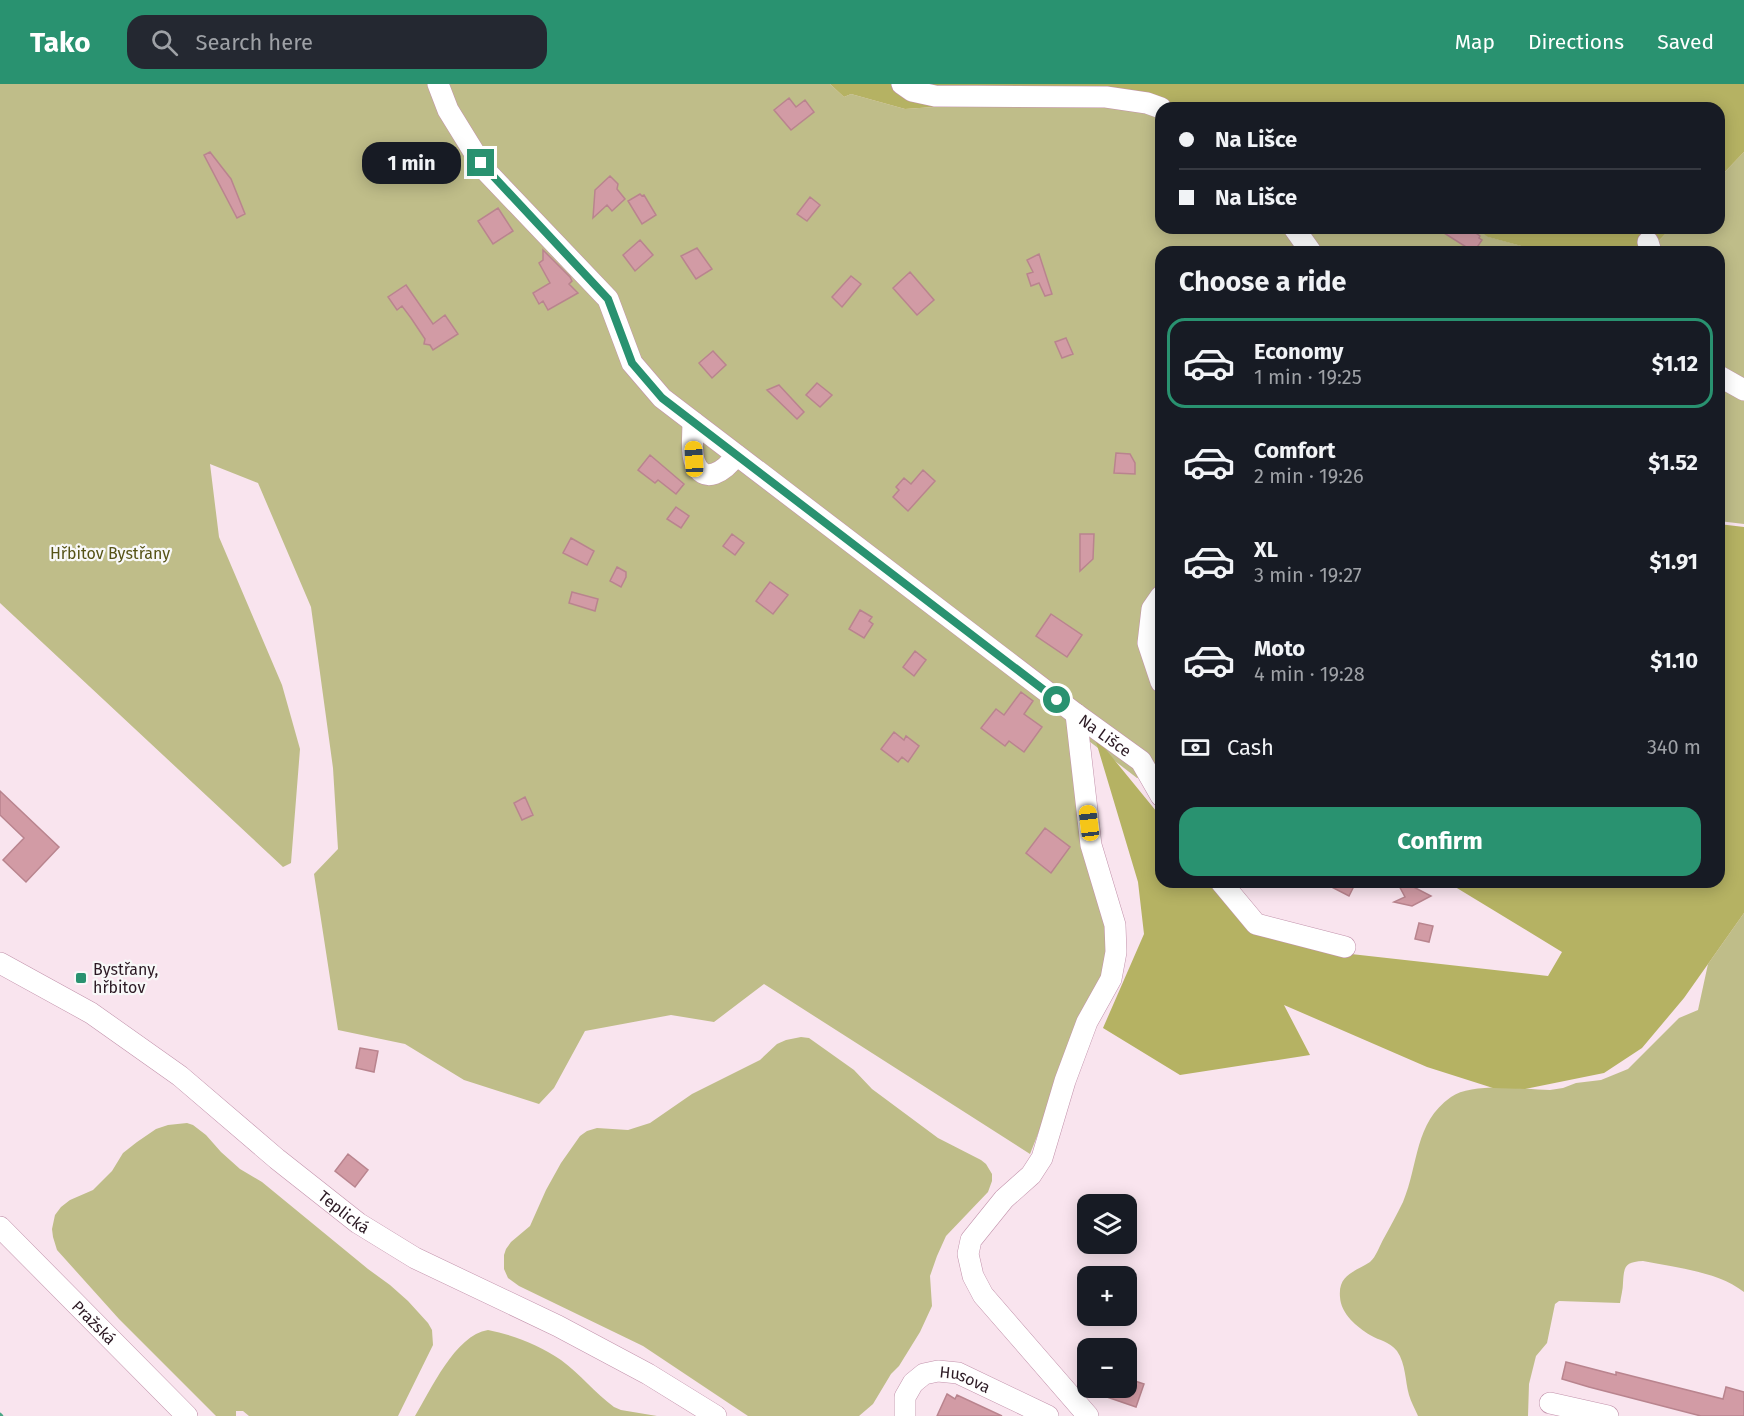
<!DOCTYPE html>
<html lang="en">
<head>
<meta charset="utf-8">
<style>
  :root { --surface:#171b24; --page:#242831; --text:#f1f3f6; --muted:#9ea1a6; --line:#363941; --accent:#299270 }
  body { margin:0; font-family:"Fira Sans",sans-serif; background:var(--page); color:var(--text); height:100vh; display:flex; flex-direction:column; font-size:22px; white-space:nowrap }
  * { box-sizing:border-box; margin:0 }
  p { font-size:20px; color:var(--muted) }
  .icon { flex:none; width:33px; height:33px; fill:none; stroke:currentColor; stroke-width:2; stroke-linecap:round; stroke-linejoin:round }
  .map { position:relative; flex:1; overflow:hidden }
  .side { position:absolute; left:1155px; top:162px; width:570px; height:642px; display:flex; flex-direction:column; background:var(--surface); border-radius:18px; box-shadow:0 3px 15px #0003 }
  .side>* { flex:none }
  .guide { position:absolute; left:1155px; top:18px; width:570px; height:132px; border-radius:18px; box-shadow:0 3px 15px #0003; display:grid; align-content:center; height:132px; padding:0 24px; background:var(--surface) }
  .tools { position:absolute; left:1077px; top:1110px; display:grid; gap:12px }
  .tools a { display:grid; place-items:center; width:60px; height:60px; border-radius:12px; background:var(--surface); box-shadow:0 3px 15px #0003; font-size:30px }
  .end { position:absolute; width:27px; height:27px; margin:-14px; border:8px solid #299270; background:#fff; box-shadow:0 0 0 3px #fff }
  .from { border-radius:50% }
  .bubble { position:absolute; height:42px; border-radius:18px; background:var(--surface); box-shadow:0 3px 15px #0003; font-size:20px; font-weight:700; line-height:42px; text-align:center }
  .car { position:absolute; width:18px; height:36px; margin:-18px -9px; border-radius:8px; box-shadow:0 0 4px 2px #0007; background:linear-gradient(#f5c518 24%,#345 0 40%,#f5c518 0 76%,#345 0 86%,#f5c518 0) }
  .guide b { display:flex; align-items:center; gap:21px; height:57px; font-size:22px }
  .guide b+b { border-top:2px solid var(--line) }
  .guide i { width:15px; height:15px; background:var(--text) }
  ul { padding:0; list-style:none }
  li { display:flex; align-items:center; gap:18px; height:90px; margin:0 12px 9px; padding:0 12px; border:3px solid transparent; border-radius:18px }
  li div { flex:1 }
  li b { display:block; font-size:22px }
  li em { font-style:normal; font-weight:700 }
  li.current { border-color:var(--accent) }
  li>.icon { width:54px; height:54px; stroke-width:1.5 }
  h2 { padding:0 24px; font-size:27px; line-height:72px }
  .pay { display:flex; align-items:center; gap:15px; height:66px; padding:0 24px; font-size:22px }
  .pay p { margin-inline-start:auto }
  .cta { display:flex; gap:12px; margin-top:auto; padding:12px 24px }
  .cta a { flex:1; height:69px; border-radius:18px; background:var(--accent); color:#fff; font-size:24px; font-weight:700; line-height:69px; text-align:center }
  header { display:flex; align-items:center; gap:36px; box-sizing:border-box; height:84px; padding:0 30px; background:var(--accent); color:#fff }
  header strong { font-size:28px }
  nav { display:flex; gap:33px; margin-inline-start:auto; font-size:21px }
  .search { width:420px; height:54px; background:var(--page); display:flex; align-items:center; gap:15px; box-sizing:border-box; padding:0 21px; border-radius:18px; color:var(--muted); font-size:22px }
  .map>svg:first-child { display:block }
</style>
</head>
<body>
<header>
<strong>Tako</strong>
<div class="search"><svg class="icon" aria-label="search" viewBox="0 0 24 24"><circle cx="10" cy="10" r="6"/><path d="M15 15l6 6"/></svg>Search here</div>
<nav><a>Map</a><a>Directions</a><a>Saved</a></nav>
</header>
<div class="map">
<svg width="1744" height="1332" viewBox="0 0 1744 1332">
  <rect width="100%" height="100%" fill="#f9e4ee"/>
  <path fill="#bfbd89" d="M0,0h830l14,13 7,-3 54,15 115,-8 141,7v120h119l5,5 5,-5h185l14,9 55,15h-383v520l-24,6 -65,-50 36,221 -6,29 -33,78 -39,98 -266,-170 -50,38 -43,-7 -86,16 -31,57 -15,16 -75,-24 -59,-36 -67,-14 -24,-156 24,-25 -5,-81 -22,-161 -53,-124 -48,-19 9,73 63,148 18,64 -9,114 -8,4 -283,-264z
    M1744,68v372l-25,-3v-269h-71l23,-24h48v-50z
    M1744,829v379c-27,-21 -68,-24 -101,-31 -18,1 -19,5 -20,22 0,6 -2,13 -3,20l-61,-2 -4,3 -8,39 -11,13 -7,28 -1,32h-110c-3,-7 -7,-14 -9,-21 -4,-14 -3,-31 -12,-44 -8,-10 -17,-10 -27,-16 -13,-8 -29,-21 -30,-38 -2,-23 15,-25 30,-35 6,-5 10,-17 14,-24 6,-11 13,-24 19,-36 16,-38 11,-79 48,-105 21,-15 73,-8 99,-7l13,-2 13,-5 25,-3 27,-11 51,-51 19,-8 10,-46z
    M801,953l8,1 45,32 18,19 66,49 43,22 5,4 6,10v7l-4,11 -42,44 -9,20 -7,20 2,30 -12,26 -21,34 -8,8 -18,30 -14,12h-111l-105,-70 -124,-60 -11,-8 -4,-9v-14l2,-6 5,-7 19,-16 16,-36 15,-27 19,-27 7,-5 10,-3 31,2 22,-7 42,-29 68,-34 17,-16 9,-4z
    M187,1039l6,2 13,10 15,17 19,17 22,13 106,87 22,16 18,16 20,22 4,7 1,15 -35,71h-149l-6,-5h-7v5h-20l-97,-97 -62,-69 -4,-13 -1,-8 3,-14 6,-8 9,-7 23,-10 19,-19 11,-18 14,-11 19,-13 12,-4z
    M488,1246c26,5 51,15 73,30 19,14 34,33 53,47l7,3 36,6h-242c16,-26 40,-81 73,-86z"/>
  <path fill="#b5b263" d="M830,0h914v68l-25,26v-70h-554l-145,-7 -115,8 -54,-15 -7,3z
    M1475,144h196l-23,24h-104l-56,-15z
    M1719,440l25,3v386l-60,85 -42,50 -38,25 -79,16 -32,-1 -66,-21 -143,-62 26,50 -130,20 -77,-47 41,-94 -6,-52 -44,-147 67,82v65h53l38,47 99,25 197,22 14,-24 -115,-70h272z"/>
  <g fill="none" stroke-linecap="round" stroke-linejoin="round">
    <path stroke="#4ba685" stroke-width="4.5" d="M0,1331l1,1"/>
  </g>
  <path fill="#d29ba5" stroke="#b9848e" stroke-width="1.5" d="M789,14l7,9 9,-7 9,12 -23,18 -17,-20z
    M210,68l21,27 14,35 -8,4 -33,-63z
    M610,92l8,8 -1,5 8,10 -13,12 -5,-6 -14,13 2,-28z
    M640,110l2,2 2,-1 12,20 -14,9 -14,-23z
    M810,113l10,8 -13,16 -10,-7z
    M498,124l15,23 -20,13 -15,-23z
    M1436,144h32l12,8 -1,2 3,2 -8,12z
    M640,156l13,15 -18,16 -12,-16z
    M697,164l15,21 -16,10 -15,-23z
    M543,166l27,27 2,4 -3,3 9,9 -30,17 -5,-9 -4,3 -6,-11 17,-10 -11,-20 4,-3z
    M1039,170l13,40 -7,2 -6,-13 -8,3 -4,-12 6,-2 -6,-12z
    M910,188l24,28 -17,15 -24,-27z
    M851,192l10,8 -19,23 -10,-10z
    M406,201l27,39 12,-9 13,19 -25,16 -3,-5 -6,-1 1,-5 -14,-21 -9,-12 -5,4 -9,-13z
    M1066,254l7,16 -11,4 -7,-16z
    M713,267l13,14 -14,13 -13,-15z
    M817,299l15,12 -12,12 -14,-12z
    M779,301l25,27 -7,7 -30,-29z
    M1116,369l14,1 5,9v11l-21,-1z
    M650,371l34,29 -8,10 -18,-14 -3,3 -17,-13z
    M923,386l12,11 -27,30 -15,-14 6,-7 -3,-3 8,-9 7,6z
    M676,423l13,9 -8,12 -14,-9z
    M732,450l12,9 -9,12 -12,-9z
    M1080,450h14l-1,25 -13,12z
    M571,454l23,13 -7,14 -24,-12z
    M617,483l9,5v5l-5,10 -11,-6z
    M770,498l18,13 -15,19 -17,-13z
    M572,508l26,7 -3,12 -26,-8z
    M860,526l12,7 -3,4 4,3 -9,14 -15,-9z
    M1051,530l31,21 -15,22 -31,-21z
    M915,567l11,9 -12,16 -11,-9z
    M1021,608l12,9 -9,13 18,13 -18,25 -15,-11 -4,5 -24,-18 15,-19 8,6z
    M894,648l10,8 2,-4 13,10 -11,16 -6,-5 -4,5 -17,-13z
    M0,707l59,56 -33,35 -23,-22 21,-22 -24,-23z
    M525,713l8,18 -11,5 -8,-17z
    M1045,744l25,19 -19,26 -25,-20z
    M1322,798h34l-7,14z
    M1397,798h7l27,14 -19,10 -18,-4 11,-5z
    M1419,839l14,3 -4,16 -14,-3z
    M360,964l18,3 -4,21 -18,-4z
    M348,1070l20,16 -13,17 -20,-16z
    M1566,1278l50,13v-3l107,27 3,-12 18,5v24h-43l-112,-29 -27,-8z
    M1126,1294l18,6 -8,23 -29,-10 4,-9h15z
    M947,1310l8,5 2,-4 45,21h-65z"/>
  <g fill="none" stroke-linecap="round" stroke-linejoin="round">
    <defs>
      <g id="minor">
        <path id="s1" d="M438,0l10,26 37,60 123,129 24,64 30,35 414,316 65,47 20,35"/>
        <path d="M902,0l10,7 23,5 171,1 41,6 14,5"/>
        <path d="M1294,144l17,24"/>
        <path d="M1648,158l3,10"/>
        <path d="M1719,292l25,14"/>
        <path d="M693,338c0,12 -2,27 1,38 9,28 32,10 42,-5"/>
        <path d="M1161,512l-9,13 -4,34 13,39"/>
        <path d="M1076,630l15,131 24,80 1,27 -5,27 -24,43 -22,59 -23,77 -11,17 -27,24 -33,41 -3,14 5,22 10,19 105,121"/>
        <path d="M1221,798l35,42 89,23"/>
        <path id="s2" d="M0,879l91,50 89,63 97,83 81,64 57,35 143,68 90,48 68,42"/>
        <path id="s3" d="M0,1143l187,189"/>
        <path d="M1550,1319l58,13"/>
        <path id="s4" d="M905,1332v-19l8,-14 11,-9 14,-3 20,2 90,43"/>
      </g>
    </defs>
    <use href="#minor" stroke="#c292ab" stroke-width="22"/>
    <use href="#minor" stroke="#fff" stroke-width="21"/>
  </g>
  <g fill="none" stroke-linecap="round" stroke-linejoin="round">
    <path stroke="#299270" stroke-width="8" d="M481,79l127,136 24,64 30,35 395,302"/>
  </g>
  <rect fill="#299270" stroke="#f8f8f8" stroke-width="2" x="75" y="888" width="12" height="12" rx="3"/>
  <g text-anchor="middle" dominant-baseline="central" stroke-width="4.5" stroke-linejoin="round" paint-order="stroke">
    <g font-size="16" fill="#565317" stroke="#f8f8f8">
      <text x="110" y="469">Hřbitov Bystřany</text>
    </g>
    <g font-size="16" fill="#2c1a24" stroke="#f8f8f8">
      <text stroke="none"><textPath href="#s1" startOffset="948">Na Lišce</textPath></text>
      <text stroke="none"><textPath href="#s2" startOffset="426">Teplická</textPath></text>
      <text stroke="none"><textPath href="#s3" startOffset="134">Pražská</textPath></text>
      <text stroke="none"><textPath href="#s4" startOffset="92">Husova</textPath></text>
    </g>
    <g font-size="16" fill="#2c1a24" stroke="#f8f8f8" text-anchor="start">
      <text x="93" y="885">Bystřany,<tspan x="93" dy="18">hřbitov</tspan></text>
    </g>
  </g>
</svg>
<div class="tools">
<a><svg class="icon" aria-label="layers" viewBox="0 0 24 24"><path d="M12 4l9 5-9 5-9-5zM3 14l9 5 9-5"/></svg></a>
<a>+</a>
<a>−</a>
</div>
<i class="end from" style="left:1057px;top:616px"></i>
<i class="end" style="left:481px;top:79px"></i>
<div class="bubble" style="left:362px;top:58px;width:99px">1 min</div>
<i class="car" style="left:694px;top:375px;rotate:357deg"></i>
<i class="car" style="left:1089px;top:739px;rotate:353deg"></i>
<div class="guide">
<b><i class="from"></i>Na Lišce</b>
<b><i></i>Na Lišce</b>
</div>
<section class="side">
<h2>Choose a ride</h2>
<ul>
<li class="current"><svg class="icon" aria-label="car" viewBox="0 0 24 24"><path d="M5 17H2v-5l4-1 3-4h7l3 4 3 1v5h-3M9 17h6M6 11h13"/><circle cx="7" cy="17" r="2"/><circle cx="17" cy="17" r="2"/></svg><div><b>Economy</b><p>1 min · 19:25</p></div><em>$1.12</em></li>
<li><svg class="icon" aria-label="car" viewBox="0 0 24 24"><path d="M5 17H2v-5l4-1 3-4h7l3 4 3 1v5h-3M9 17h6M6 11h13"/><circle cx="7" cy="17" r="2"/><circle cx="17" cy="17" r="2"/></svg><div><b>Comfort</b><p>2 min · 19:26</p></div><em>$1.52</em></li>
<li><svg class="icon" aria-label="car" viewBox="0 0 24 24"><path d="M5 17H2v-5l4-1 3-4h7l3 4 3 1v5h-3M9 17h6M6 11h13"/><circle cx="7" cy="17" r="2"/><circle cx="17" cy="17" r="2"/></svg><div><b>XL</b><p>3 min · 19:27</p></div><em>$1.91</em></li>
<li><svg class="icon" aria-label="car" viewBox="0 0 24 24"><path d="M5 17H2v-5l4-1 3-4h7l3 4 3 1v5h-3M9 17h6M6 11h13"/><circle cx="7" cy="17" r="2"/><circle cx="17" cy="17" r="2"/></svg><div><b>Moto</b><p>4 min · 19:28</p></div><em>$1.10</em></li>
</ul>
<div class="pay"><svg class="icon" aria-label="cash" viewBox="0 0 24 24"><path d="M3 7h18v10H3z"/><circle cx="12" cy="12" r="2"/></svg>Cash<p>340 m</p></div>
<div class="cta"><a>Confirm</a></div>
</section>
</div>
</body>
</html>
